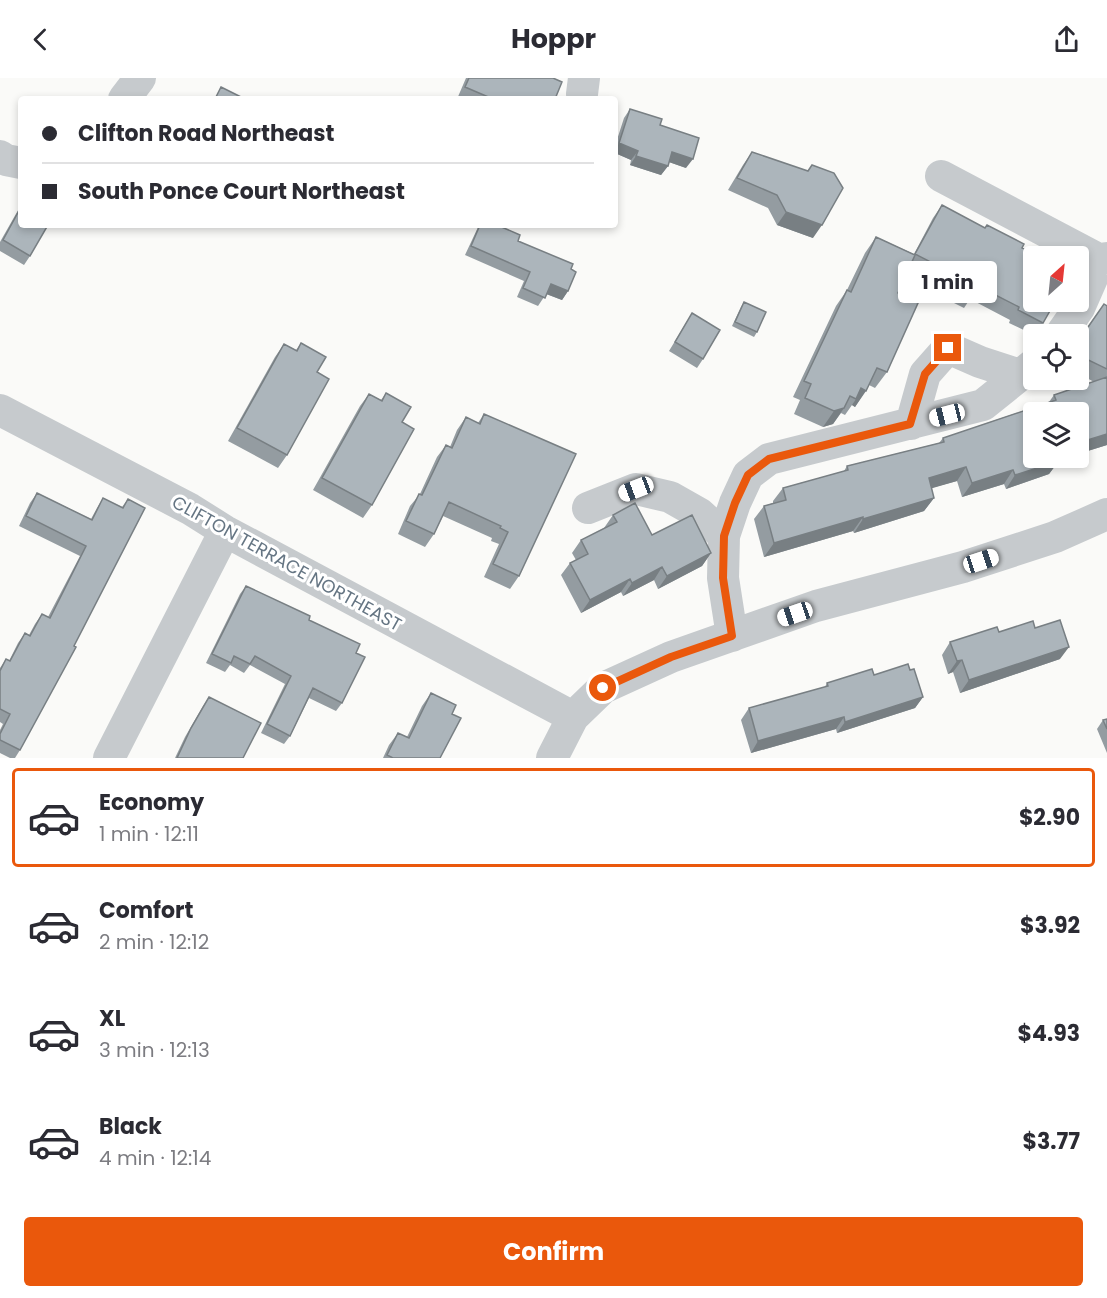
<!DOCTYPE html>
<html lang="en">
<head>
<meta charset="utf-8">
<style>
  :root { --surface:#fff; --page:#f2f2f3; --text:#2b2b33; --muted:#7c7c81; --line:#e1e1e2; --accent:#ea580c }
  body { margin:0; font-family:Poppins,sans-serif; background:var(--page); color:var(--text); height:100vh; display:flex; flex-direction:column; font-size:22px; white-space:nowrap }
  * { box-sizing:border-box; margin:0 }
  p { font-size:20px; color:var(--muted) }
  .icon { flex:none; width:33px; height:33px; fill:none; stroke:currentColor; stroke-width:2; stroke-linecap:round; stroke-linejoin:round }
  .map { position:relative; height:680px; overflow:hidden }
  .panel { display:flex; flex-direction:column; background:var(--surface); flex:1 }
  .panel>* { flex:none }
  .banner { position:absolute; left:18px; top:18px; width:600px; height:132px; border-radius:6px; box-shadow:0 3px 9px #0003; display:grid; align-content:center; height:132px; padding:0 24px; background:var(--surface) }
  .needle { width:39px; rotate:27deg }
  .fabs { position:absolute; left:1023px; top:168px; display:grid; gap:12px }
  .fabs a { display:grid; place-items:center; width:66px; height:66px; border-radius:6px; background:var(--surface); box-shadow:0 3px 9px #0003; font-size:30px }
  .end { position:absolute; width:27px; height:27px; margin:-14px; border:8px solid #ea580c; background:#fff; box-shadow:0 0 0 3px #fff }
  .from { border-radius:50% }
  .bubble { position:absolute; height:42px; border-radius:6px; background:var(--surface); box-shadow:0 3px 9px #0003; font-size:20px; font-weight:700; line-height:42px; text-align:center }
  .car { position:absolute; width:18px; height:36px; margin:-18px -9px; border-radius:8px; box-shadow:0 0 4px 2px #0007; background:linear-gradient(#fff 24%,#345 0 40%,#fff 0 76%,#345 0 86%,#fff 0) }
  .banner b { display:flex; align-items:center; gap:21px; height:57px; font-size:22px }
  .banner b+b { border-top:2px solid var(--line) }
  .banner i { width:15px; height:15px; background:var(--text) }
  ul { padding:10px 0 0; list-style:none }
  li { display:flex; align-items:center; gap:18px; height:99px; margin:0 12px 9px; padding:0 12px; border:3px solid transparent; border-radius:6px }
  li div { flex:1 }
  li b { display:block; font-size:22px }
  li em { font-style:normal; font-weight:700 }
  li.current { border-color:var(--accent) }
  li>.icon { width:54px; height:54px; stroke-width:1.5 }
  .button { display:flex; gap:12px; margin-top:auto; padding:12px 24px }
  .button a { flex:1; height:69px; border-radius:6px; background:var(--accent); color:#fff; font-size:24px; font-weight:700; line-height:69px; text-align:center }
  header { display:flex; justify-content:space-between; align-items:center; height:78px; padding:0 24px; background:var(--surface); font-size:27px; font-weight:700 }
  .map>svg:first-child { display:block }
</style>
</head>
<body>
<header><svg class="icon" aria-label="back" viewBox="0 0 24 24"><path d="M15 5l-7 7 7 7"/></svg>Hoppr<svg class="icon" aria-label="share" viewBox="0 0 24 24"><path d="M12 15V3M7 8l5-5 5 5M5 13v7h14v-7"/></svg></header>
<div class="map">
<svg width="1107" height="680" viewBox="0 0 1107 680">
  <rect width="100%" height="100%" fill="#fafaf8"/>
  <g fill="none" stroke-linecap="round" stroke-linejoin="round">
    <path stroke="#c6cacd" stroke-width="32" d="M582,16l2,-16
      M124,21l16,-21
      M0,78l6,4 15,3
      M941,98l159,84
      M1061,256l18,-26 21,-48 7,-2
      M0,332l190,99 35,22 348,186
      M911,346l14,-50 23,-26 32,14 40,13
      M588,430l48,-19 34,8 30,17 24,22
      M732,558l-9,-58 1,-42 11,-33 13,-28 21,-16 214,-54 51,-41
      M109,680l116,-227
      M552,680l21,-41 30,-29 68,-31 145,-51 147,-39 92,-30 52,-23"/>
  </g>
  <path fill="#949ca1" d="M466,0h87l2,21h-98z
    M630,31l30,16 26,43 -17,-6 -1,4 -7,9 -31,-10 1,-5 -16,-7v-7l9,-28z
    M752,74l56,19 4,-6 1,73 -36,-13 -9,-17 -40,-18 15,-25z
    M21,127v20l9,31 -6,9 -24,-14v-9z
    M942,127l80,43 21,75 -8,11h-1v1l-25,-12 1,-3 -40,-21 -6,9 -20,-10 5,-9 -40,-21 -11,25 -11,79 -12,16 -6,-3 -14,22 -3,-2 -7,10 -4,-2 -8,11 -10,3 -29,-13 6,-14 -7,-3 43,-91 11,-16 18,-37 11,-16 38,17 19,-36z
    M479,147h18l21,16 53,28 -3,22 -6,9 -16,-6 -8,12 -21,-9 7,-16 -59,-26z
    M744,224l13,30 -3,5 -22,-11 9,-19z
    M1104,226l3,2v139l-29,9v-42l-44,46h32h-3l-2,3 -3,1 -9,12 -43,15 -2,-5 -42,13 -5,-16 -26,7 3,10 -10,13 -70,22 -1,-2 -89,26 -10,-38 10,-13 9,-3v-2l10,-13 61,-17 3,-5 92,-23 4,-5 106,-36 5,-7 40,-13 -16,-9v-33z
    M692,235l11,46 -6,9 -28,-17z
    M301,265l16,29 -30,83 -9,13 -50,-27 47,-84 9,-13 12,6z
    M386,315l16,29 -30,83 -9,13 -50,-28 47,-84 9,-12 12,6z
    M484,336l35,162 -9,13 -26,-12 15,-33 -8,-3 1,-3 -49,-22 -9,18 -9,13 -27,-13 12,-28 10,-12 17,-37 9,-12 4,2 7,-17 9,-13 12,6z
    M37,415l54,26 6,-11 6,-10 19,9 6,-8 -108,251 -5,8h-5l-10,-5v-23l3,-6 -3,-2v-54l6,-9 3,2 9,-18 7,-10 4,2 6,-11 7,-10 6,3 32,-61 -61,-30 11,-23z
    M613,437l39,20 59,18 -9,13 -44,23 -4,-9 -31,16 -2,-4 -40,21 -20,-38 9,-12 6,-3 -4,-7 9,-13 23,-12z
    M246,508l63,34 47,33 -14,50 -6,8 -27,-13 -19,38 -6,8 -23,-11 24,-49 -35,-19 -6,8 -14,-8 -5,7 -19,-9 34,-69z
    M1035,550l25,31 -100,34 -7,-21 -5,2 -6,-19 8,-13 49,-10z
    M910,592l13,27 -8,11 -78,25 -1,-4 -85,24 -10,-33 8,-12 76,-21 2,-4z
    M431,615l21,21 -12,44h-57l6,-13 9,-12 9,4 15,-31z
    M209,619l34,61h-68l10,-21 18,-31z
    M1107,641v34l-10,-24 6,-9z"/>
  <path fill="#787f83" d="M619,65l19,8 -7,9 -16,-7v-3z
    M672,74l21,7 -7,9 -20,-7z
    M636,78l32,10 -7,9 -31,-10z
    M786,134l36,13 -9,13 -36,-13z
    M551,206l17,7 -6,9 -18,-7z
    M861,310l5,3 -11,16 -3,-2 4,-6z
    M844,330l-11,16 -10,3 11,-16z
    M1107,356v11l-29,9v-11z
    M1052,380h14h-3l-2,3 -3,1 -9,12 -43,15 9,-14z
    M966,389l-9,14 -38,11 10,-14z
    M1013,392l-9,14 -42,13 10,-14z
    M934,420l-10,13 -70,22 9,-14z
    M863,439l-10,14 -89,26 10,-14z
    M711,475l-9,13 -44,23 9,-13z
    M662,489l-8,13 -31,16 9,-13z
    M630,501l-9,13 -40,21 9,-13z
    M1069,569l-9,12 -100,34 9,-13z
    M962,582l-9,12 -5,2 9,-13z
    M923,619l-8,11 -78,25 8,-11z
    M844,639l-8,12 -85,24 7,-12z"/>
  <path fill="#acb5bb" stroke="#787f83" stroke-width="1.5" d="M469,0h84l9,4 -7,17h-62l-28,-12z
    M221,9l24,12h-30z
    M630,31l32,10 -2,6 39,13 -6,21 -21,-7 -4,14 -32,-10 2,-5 -19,-8z
    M752,74l56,19 4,-6 22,8 9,15 -21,37 -36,-13 -9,-17 -40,-17z
    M942,127l43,23 2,-3 37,19 -2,4 17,8h-5v46h21l-12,21 -25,-13 1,-3 -41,-21 -5,10 -20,-11 5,-9 -43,-22z
    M21,129v18h27l-18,31 -27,-16z
    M480,147h17l23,10 -2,6 55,23 -2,5 5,3 -8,19 -17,-7 -6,14 -22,-10 7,-16 -59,-26z
    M876,159l39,18 -17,38 20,10 -31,69 -10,-4 -11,23 -5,-3 -5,11 -6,-3 -6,12 -10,3 -29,-13 6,-14 -7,-3 43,-91 4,2z
    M744,224l22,10 -9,20 -22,-10z
    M1104,226l3,2v63l-29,-14v-11l8,-14z
    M692,235l28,17 -17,29 -28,-17z
    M301,265l25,14 -9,15 12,7 -42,76 -50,-27 47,-84 13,7z
    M1107,299v57l-29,9v-31h-44v46h24l1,3 -44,14 -2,-5 -41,13 -6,-16 -37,11 5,20 -71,21v-2l-89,26 -10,-37 22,-6 -3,-12 65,-18 -1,-4 97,-24 -1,-4 113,-38 -2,-5z
    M386,315l25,14 -9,15 12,7 -42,76 -50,-27 47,-84 13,7z
    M484,336l92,40 -57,122 -26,-12 15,-32 -8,-4 1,-2 -52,-24 -15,32 -28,-13 13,-27 3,1 24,-50 6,3 14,-31 14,7z
    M37,415l55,27 11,-22 20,10 5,-9 17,9 -71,138 2,1 -56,103 -20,-10v-6l10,-20 -10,-5v-38l6,-12 4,2 15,-28 5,3 12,-22 8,4 36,-72 -60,-30z
    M635,425l17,32 40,-20 19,38 -44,23 -5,-9 -30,16 -2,-4 -40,21 -20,-37 18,-9 -7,-14 36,-18 -4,-7z
    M246,508l64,30 -1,4 51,24 -4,9 9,4 -23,46 -29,-15 -23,48 -23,-12 24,-48 -36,-20 -5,8 -16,-8 -3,7 -19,-9z
    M1060,542l9,27 -100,33 -7,-20 -5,1 -7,-19 47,-15 2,5 34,-11 2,7z
    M908,586l2,6 4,-1 9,28 -78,25 -1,-5 -86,24 -9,-33 79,-22 -1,-3 45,-14 2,6z
    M431,615l25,12 -4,9 9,4 -21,40h-47l-6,-3 11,-22 11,5z
    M209,619l52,26 -18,35h-66l14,-30z
    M1107,641v10l-4,-9z"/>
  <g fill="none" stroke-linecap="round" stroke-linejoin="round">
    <path stroke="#ea580c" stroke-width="8" d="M603,610l68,-31 61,-21 -9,-58 1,-42 11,-33 13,-28 21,-16 141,-35 15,-50 23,-26"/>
  </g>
  <g text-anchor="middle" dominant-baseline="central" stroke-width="6" stroke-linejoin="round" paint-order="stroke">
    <g font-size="18" fill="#657583" stroke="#fff">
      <text transform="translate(287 485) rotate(29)">CLIFTON TERRACE NORTHEAST</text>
    </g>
  </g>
</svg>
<div class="fabs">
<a><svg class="needle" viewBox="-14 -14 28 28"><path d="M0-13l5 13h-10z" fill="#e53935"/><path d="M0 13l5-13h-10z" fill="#7c7c81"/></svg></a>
<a><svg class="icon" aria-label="locate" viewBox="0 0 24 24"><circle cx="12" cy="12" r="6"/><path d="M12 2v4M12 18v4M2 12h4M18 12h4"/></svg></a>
<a><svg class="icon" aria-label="layers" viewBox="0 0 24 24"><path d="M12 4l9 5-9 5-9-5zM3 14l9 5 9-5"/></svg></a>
</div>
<i class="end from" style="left:603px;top:610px"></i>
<i class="end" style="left:948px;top:270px"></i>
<div class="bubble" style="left:898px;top:183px;width:99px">1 min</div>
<i class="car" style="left:947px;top:337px;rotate:256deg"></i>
<i class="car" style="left:636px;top:411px;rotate:249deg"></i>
<i class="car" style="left:981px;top:483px;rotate:72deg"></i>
<i class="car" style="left:795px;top:536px;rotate:251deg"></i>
<div class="banner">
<b><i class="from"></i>Clifton Road Northeast</b>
<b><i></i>South Ponce Court Northeast</b>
</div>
</div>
<section class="panel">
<ul>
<li class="current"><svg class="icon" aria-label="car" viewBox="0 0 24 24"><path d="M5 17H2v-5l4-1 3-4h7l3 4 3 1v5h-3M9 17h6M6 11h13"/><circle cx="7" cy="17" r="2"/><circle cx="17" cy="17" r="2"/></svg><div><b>Economy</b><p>1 min · 12:11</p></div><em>$2.90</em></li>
<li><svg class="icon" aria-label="car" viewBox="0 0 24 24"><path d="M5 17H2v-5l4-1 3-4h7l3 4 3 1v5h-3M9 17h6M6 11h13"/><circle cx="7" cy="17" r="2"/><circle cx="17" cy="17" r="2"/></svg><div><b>Comfort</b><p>2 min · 12:12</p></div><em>$3.92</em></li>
<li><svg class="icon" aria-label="car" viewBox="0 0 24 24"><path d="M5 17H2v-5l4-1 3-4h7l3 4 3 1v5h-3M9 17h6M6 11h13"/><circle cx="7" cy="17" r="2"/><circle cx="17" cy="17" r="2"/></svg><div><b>XL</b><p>3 min · 12:13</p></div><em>$4.93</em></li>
<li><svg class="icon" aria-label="car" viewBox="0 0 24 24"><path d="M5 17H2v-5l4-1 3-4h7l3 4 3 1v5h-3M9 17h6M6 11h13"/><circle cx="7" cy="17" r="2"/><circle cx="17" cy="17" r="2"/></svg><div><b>Black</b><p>4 min · 12:14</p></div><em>$3.77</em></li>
</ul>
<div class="button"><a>Confirm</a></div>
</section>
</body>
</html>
